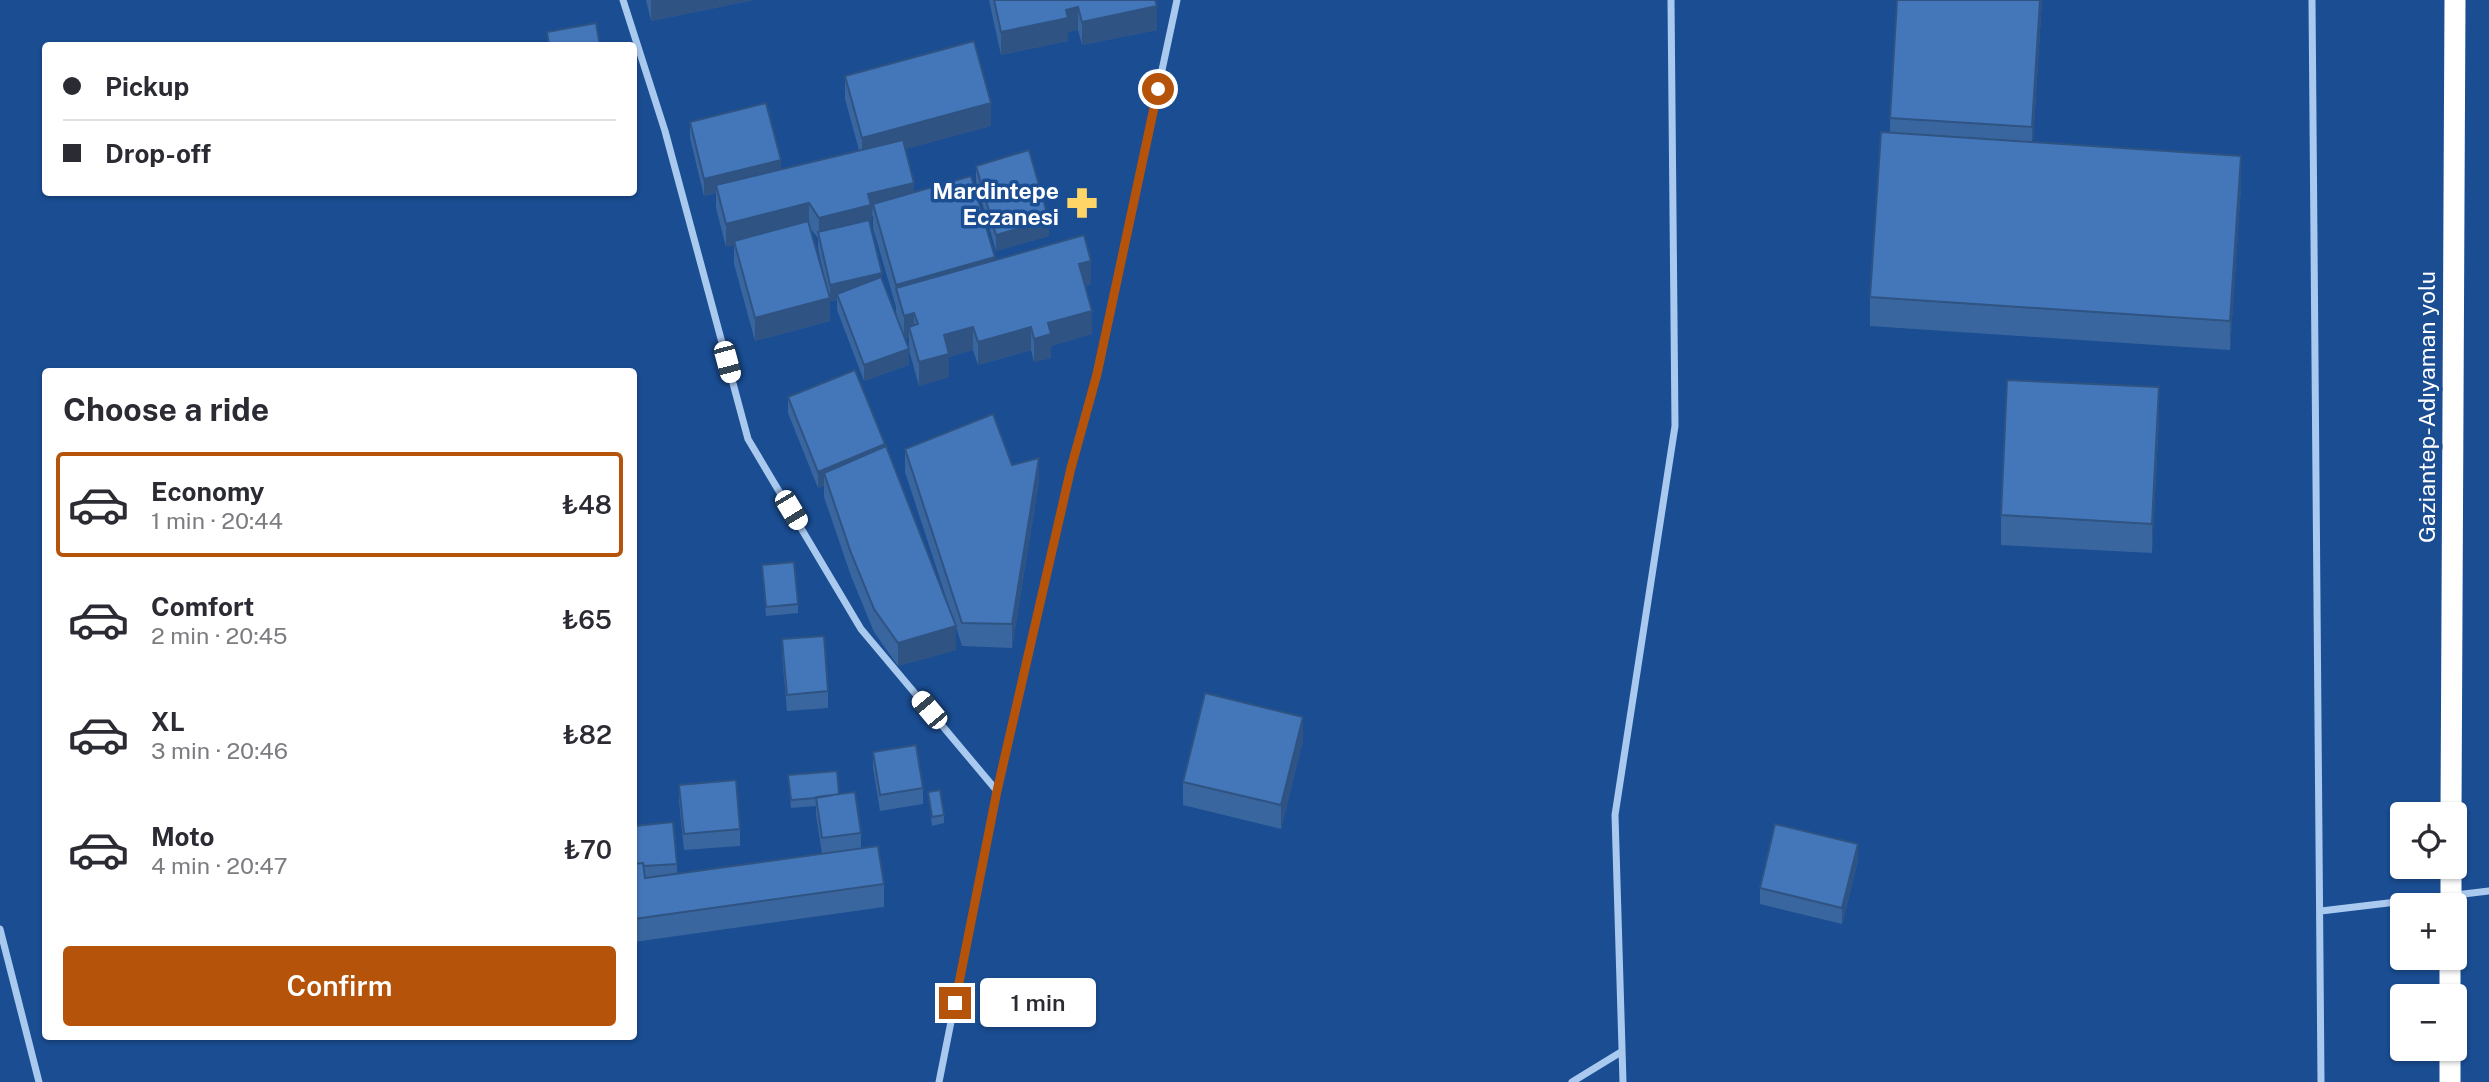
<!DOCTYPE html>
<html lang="en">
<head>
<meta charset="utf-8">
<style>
  :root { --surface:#fff; --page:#f2f2f3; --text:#2b2b33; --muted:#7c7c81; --line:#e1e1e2; --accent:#b45309 }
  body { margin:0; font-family:"Public Sans",sans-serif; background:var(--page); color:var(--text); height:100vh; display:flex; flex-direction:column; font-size:26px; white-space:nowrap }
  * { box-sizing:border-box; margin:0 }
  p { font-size:23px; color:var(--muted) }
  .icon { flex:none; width:38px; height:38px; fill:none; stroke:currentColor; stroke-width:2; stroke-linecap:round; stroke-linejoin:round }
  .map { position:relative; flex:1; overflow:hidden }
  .sheet { position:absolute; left:42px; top:368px; width:595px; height:672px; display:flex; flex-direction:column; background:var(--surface); border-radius:7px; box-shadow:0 2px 5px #0004 }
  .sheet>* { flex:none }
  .banner { position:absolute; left:42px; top:42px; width:595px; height:154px; border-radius:7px; box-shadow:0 2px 5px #0004; display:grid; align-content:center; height:154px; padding:0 21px; background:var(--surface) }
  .controls { position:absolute; left:2390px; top:802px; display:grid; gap:14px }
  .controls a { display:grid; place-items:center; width:77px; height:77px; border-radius:7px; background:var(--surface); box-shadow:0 2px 5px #0004; font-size:35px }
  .end { position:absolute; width:32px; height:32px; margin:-16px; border:9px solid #b45309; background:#fff; box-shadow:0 0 0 4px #fff }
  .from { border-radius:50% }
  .bubble { position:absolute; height:49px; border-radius:7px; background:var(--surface); box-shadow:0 2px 5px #0004; font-size:23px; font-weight:600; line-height:49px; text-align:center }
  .car { position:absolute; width:21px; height:42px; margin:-21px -10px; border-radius:9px; box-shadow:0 0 5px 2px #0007; background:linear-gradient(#fff 24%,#345 0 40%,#fff 0 76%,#345 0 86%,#fff 0) }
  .banner b { display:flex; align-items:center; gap:24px; height:66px; font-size:26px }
  .banner b+b { border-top:2px solid var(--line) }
  .banner i { width:18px; height:18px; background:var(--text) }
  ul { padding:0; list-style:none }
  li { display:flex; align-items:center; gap:21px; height:105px; margin:0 14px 10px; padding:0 7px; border:4px solid transparent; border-radius:7px }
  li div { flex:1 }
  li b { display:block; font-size:26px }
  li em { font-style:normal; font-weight:600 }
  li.current { border-color:var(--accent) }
  li>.icon { width:63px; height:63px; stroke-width:1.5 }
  h2 { padding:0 21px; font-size:32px; line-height:84px }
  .cta { display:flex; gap:14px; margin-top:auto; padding:14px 21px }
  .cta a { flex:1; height:80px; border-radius:7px; background:var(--accent); color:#fff; font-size:28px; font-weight:600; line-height:80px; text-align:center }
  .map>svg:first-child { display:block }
</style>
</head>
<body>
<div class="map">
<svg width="2489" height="1082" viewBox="0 0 2489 1082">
  <rect width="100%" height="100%" fill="#1a4d92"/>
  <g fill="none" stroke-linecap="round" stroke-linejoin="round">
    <path stroke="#aac9ef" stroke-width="7" d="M623,0l42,131 83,308 113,190 136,162
      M2312,0l9,1082
      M2321,911l168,-20
      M0,929l39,153
      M939,1082l58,-291 74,-323 26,-94 80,-374
      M1572,1082l49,-30
      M1623,1082l-8,-267 60,-389 -4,-426"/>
    <path stroke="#fff" stroke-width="21" d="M2451,814l4,-814
      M2451,905v-39
      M2450,996v-39
      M2450,1082v-34"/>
  </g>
  <path fill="#3a669f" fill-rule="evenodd" d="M646,0h108l-103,21z
    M989,0h166l2,30 -75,15 -4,-15 -10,2v9l-67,14z
    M2042,0l-9,142 208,44 -11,164 -360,-24v-29l20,-164v-15z
    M845,76l146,50 -86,23 9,44 81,67 96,24 -6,2 7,48 -41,12v12l-17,4 -3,-12 -53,15 -5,-15 -24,7v20l-30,9 -10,-36v-12l-4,1 4,26 -45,16 -27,-71v-10l-7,1v-2v22l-75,20 -21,-77v-19l-8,2 -10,-39v-15l-12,3 -14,-58v-16l91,47 78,-19 -14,-51zM873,216v12l23,79v5l3,12 -17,-44 -11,-52v-11zM810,228l8,10v10l9,41z
    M976,166l73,70 -53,15 -20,-69z
    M788,397l97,50 70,178 -50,-153v-23l107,16 27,16 -27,167 -50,-2 -6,-19v23l-58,16 -24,-34 -23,-56 -27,-79v-11l-6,2 -30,-75z
    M2159,417l-7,136 -151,-8v-30z
    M762,565l36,39v9l-32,3z
    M782,639l46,52v17l-41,3 -5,-56z
    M1303,740l-22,89 -98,-24v-23z
    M873,752l50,36v16l-43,7 -7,-43z
    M788,775l51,19 22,39v15l23,36v23l-250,35v-116l43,38v10l145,-20 -6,-40v-8l-25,2z
    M679,785l61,44v17l-56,4 -5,-49z
    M928,792l16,23v8l-12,3z
    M1858,860l-16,64 -82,-20v-16z"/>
  <path fill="#2f5382" d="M651,0h103l-103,21z
    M2040,0h2l-10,156v-29z
    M1157,6v24l-75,15v-23z
    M1078,7v23l-10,2v9l-67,14v-23l65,-22z
    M991,103v23l-129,35v-23z
    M2241,156v30l-11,164v-29z
    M781,160v16l-65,9v8l-12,3v-17z
    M914,183v23l-41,-2 -2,25 -52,12v-23l49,-24z
    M809,203v23l-75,15v4l-8,2v-23z
    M1049,220v16l-53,15v-16z
    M995,257v23l-99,10v-5z
    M1091,261v23l-12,3v-23z
    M882,273v16l-45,5v6l-7,1v-16z
    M830,298v23l-75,20v-23z
    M1092,311v23l-41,12v12l-17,4v-23l14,-16z
    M914,313v23l-5,-9v11l-5,1v-23z
    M973,327v23l-24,7v20l-30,9v-24l25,-27z
    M1031,327v23l-53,15v-23z
    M909,349v16l-45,16v-16z
    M2159,387v30l-7,136v-29z
    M885,444v16l-61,13v13l-6,2v-16z
    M1039,458v23l-27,167v-24z
    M956,626v24l-58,16v-23z
    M1303,717v23l-22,89v-24z
    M1858,844v16l-16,64v-16z"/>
  <path fill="#4377b9" stroke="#2f5382" stroke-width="2" d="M994,0h161l2,6 -75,16 -4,-15 -12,3 2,8 -67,14z
    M1897,0h143l-8,127 -142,-9z
    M596,23l4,23h-51l-2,-14z
    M974,41l17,62 -129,35 -17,-62z
    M766,103l15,57 -77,19 -14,-57z
    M1881,132l360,24 -11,165 -360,-24z
    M903,140l11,43 -46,11 3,11 -52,13 -10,-15 -83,21 -10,-39z
    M1029,150l20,70 -53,15 -20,-69z
    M971,176l24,81 -99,28 -23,-81z
    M869,220l13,53 -52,12 -12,-53z
    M808,221l22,77 -75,20 -21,-77z
    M1084,235l7,26 -12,3 13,47 -44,12 3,11 -17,5 -3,-12 -53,15 -5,-15 -29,8 5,19 -30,8 -10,-35 9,-3 -4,-11 -10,3 -8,-28z
    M881,277l28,72 -45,16 -27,-71z
    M855,370l30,74 -67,28 -30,-75z
    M2007,380l152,7 -7,137 -151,-9z
    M993,414l19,51 27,-7 -27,166 -50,-1 -57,-174z
    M886,446l70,180 -58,17 -24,-34 -23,-56 -27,-80z
    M794,562l4,42 -32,3 -4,-42z
    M824,636l4,55 -41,4 -5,-56z
    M1205,693l98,24 -22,88 -98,-23z
    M916,745l7,43 -43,7 -7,-43z
    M837,771l2,23 -23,4 -25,2 -3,-25z
    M736,780l4,49 -56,5 -5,-49z
    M940,790l4,25 -12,2 -4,-25z
    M855,792l6,41 -39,5 -6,-41z
    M673,822l4,42 -33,2 -1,-3 -9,1v-38z
    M1775,824l83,20 -16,64 -82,-20z
    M878,846l6,38 -250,35v-55l9,-1 2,15z"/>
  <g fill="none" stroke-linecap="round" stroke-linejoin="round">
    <path stroke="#b45309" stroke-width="9" d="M955,1003l42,-212 74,-323 26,-94 61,-285"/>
  </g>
  <defs>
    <symbol id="pharmacy-bare" viewBox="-9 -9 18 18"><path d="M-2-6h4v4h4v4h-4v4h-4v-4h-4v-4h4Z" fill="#ffd568" stroke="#1a4d92" stroke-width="2.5" paint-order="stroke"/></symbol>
  </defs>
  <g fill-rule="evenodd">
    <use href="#pharmacy-bare" x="1060" y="181" width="44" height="44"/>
  </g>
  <g text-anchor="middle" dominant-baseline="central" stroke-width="7" stroke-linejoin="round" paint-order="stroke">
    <g font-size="23" font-weight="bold" fill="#fff" stroke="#1a4d92" text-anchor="end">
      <text x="1059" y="190">Mardintepe<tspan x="1059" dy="26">Eczanesi</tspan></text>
    </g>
    <g font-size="23" fill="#fff" stroke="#1a4d92">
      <text transform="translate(2426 407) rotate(-90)">Gaziantep-Adıyaman yolu</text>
    </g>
  </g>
</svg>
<div class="controls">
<a><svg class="icon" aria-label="locate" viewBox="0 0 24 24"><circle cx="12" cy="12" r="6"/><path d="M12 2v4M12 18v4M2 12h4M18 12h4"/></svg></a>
<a>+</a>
<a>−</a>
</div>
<i class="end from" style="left:1158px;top:89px"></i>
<i class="end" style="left:955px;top:1003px"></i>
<div class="bubble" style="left:980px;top:978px;width:116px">1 min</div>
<i class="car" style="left:727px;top:362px;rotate:165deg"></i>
<i class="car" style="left:791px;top:510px;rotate:149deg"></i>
<i class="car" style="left:929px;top:710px;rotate:320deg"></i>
<div class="banner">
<b><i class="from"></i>Pickup</b>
<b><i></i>Drop-off</b>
</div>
<section class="sheet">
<h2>Choose a ride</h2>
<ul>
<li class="current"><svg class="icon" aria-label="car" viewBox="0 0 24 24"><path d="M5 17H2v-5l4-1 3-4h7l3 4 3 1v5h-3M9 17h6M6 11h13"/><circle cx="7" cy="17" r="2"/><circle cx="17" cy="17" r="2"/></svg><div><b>Economy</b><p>1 min · 20:44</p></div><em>₺48</em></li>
<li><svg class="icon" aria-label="car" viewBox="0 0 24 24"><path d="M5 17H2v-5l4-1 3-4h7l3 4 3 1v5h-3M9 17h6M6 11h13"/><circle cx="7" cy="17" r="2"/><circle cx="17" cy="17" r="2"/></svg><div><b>Comfort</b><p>2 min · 20:45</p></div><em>₺65</em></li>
<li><svg class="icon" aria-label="car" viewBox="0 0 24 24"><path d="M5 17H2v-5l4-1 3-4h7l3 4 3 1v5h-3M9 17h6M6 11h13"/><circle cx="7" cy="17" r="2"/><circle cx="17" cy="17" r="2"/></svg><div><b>XL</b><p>3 min · 20:46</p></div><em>₺82</em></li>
<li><svg class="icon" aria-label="car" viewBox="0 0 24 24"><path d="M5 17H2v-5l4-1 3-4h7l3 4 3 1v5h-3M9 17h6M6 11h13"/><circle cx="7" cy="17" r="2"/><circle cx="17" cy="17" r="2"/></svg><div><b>Moto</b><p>4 min · 20:47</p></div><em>₺70</em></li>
</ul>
<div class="cta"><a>Confirm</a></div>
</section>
</div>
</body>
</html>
